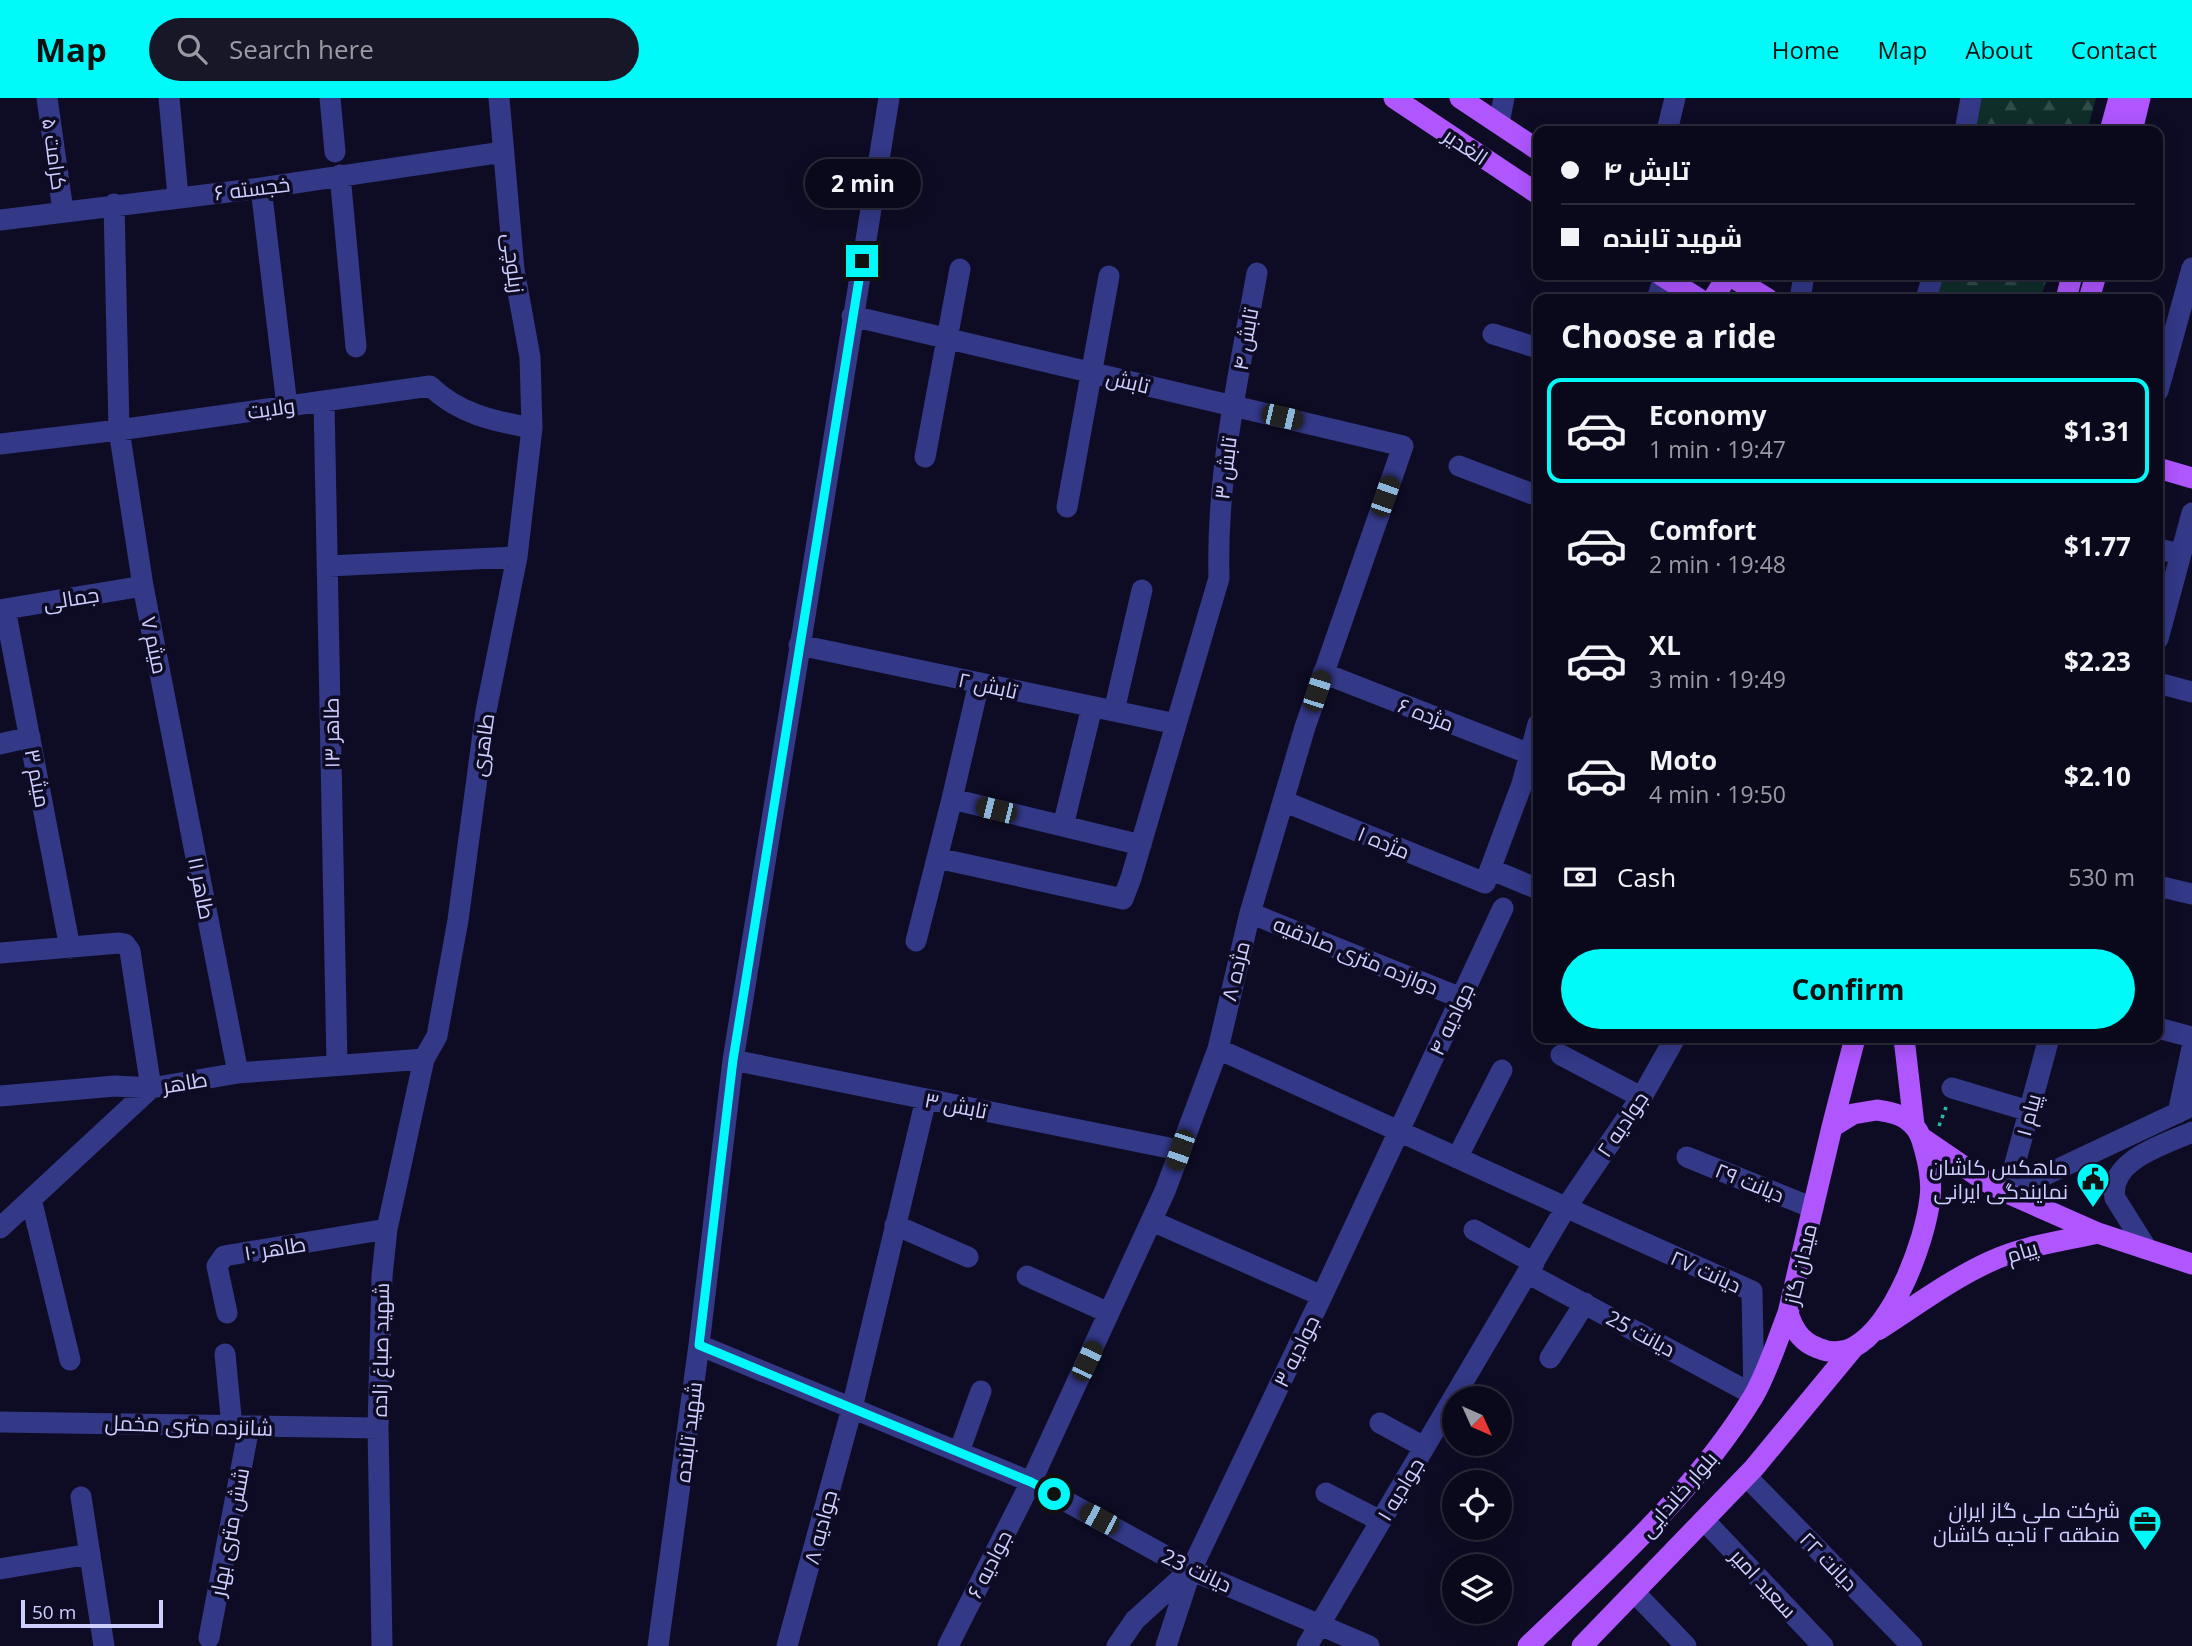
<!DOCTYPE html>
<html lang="en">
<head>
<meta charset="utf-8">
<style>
  :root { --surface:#0a091b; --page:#181728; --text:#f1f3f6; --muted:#999aa3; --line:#2a2a3a; --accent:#00faf9 }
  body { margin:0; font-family:"Open Sans",Cairo,sans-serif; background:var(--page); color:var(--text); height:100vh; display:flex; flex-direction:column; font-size:26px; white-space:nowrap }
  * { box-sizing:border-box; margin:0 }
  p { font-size:23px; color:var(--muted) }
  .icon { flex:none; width:38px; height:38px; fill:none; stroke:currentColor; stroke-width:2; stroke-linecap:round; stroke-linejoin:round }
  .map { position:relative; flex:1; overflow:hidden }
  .sheet { position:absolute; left:1533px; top:196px; width:630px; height:749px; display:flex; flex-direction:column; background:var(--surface); border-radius:14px; box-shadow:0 4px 18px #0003,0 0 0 2px var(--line) }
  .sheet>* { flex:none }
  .top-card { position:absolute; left:1533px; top:28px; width:630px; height:154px; border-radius:14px; box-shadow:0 4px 18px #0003,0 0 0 2px var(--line); display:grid; align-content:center; height:154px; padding:0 28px; background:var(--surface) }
  .needle { width:46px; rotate:135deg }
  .tools { position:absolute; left:1442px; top:1288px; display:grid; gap:14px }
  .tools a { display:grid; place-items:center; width:70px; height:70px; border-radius:50%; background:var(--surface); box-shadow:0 4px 18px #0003,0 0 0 2px var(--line); font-size:35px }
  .scale { position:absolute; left:21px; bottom:18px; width:142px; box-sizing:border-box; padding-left:7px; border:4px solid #cfcfff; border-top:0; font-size:19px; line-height:24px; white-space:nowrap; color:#cfcfff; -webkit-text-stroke:5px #0e0c24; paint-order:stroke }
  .end { position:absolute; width:32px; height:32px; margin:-16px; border:9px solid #00faf9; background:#111; box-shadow:0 0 0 4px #111 }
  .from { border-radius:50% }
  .bubble { position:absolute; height:49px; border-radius:24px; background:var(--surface); box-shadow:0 4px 18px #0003,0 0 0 2px var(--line); font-size:23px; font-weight:700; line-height:49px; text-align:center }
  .car { position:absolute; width:21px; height:42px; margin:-21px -10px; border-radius:9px; box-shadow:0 0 5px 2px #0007; background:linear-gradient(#222 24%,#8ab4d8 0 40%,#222 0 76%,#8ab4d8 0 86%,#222 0) }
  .top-card b { display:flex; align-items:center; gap:24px; height:66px; font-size:26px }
  .top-card b+b { border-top:2px solid var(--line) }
  .top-card i { width:18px; height:18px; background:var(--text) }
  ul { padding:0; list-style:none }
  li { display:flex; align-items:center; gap:21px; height:105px; margin:0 14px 10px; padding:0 14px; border:4px solid transparent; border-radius:14px }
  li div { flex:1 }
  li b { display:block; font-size:26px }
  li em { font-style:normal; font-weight:700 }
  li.active { border-color:var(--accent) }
  li>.icon { width:63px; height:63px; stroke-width:1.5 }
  h2 { padding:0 28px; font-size:32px; line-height:84px }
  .pay { display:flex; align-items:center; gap:18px; height:77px; padding:0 28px; font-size:26px }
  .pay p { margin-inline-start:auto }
  .primary-button { display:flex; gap:14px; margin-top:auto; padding:14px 28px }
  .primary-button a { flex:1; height:80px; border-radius:42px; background:var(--accent); color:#111; font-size:28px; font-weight:700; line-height:80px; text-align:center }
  header { display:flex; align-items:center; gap:42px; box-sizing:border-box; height:98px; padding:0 35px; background:var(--accent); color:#111 }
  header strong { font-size:33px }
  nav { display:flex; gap:38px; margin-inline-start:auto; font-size:24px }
  .search { width:490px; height:63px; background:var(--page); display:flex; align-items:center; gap:18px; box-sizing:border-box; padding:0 24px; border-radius:38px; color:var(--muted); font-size:26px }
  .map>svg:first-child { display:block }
</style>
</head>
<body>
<header>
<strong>Map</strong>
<div class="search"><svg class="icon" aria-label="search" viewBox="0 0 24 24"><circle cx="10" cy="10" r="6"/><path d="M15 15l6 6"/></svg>Search here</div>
<nav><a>Home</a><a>Map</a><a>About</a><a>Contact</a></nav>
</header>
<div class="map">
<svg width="2192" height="1548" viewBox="0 0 2192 1548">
  <defs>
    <pattern id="forest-firs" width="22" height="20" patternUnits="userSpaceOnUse" patternTransform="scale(1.75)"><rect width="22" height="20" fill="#0f2e2a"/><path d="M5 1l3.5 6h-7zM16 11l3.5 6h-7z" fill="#314b4a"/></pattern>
  </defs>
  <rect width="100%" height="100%" fill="#0e0c24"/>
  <path fill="url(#forest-firs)" d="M1979,0h117l-9,33h-115z
    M1943,177h105l-5,16 -9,8h-97z"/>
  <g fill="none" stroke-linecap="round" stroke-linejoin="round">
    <path stroke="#24bea5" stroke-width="3.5" stroke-dasharray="3.5 5" stroke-linecap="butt" d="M1939,1028l7,-19"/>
    <path stroke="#333887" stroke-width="21" d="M47,0l16,113
      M169,0l9,98
      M330,0l5,54
      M1499,25l5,-25
      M1667,33l8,-33
      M1965,33l6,-33
      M340,77l16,172
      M261,90l26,218
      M114,106l5,226 24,156 95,487
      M0,122l261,-32 242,-36
      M1657,201l7,-22
      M1800,201l4,-24
      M1926,201l7,-24
      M852,218l551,130 -98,281 -55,186 -32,136 -53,142 -134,291 -83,164
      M1493,236l45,14
      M2158,293l34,-123
      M324,303l13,664
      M0,346l119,-14 311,-44c29,28 63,35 102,42
      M925,359l35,-188
      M1459,368l79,30
      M1067,409l42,-231
      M2158,451l23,5
      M328,468l189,-9
      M5,511l65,339
      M0,512l143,-24
      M2158,541l34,-126
      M799,547l377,79
      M1323,575l207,81
      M2158,585l34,9
      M1114,613l28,-121
      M0,646l30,-7
      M952,701l189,46
      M1283,703l202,82 37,-99 16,-60
      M1063,728l29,-119
      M937,760l186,41 8,-21 88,-300c-3,-103 20,-205 38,-305
      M1490,771l48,20
      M2158,788l34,8
      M1250,815l211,85
      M916,843l36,-142 27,-116
      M0,855l119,-10 6,1 5,7 21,137 -36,-2 -115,10
      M2158,930l34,9
      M1218,951c178,80 355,163 534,242l2,104
      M1561,957l80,42
      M733,962l446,90
      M1952,990l77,23
      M2178,1015l14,-65
      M1687,1059l126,51
      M1457,1060l45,-88
      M2007,1095l185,-87
      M2007,1095l42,-155
      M31,1101l39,161
      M1152,1123l170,75
      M895,1127l73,32
      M0,1130l151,-140 87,-15 186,-14
      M1474,1132l60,33
      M2147,1151l-32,-51c-7,-38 49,-53 77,-66
      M1527,1175l227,122
      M1027,1178l82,37
      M227,1215l-10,-47 7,-10 163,-27
      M699,1247l332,137 160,88 178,76
      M225,1256l7,73
      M1550,1260l35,-55
      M0,1324l378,6
      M1380,1325l44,24
      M959,1354l22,-61
      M1746,1378l166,170
      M1326,1395l55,28
      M81,1399l23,149
      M1704,1422l119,126
      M0,1471l90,-15
      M1635,1495l51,53
      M209,1540l40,-211
      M382,1548l-4,-218 4,-152 5,-47 37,-170 13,-23 21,-116 28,-209 31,-154 15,-129 -2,-71 -16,-87 -15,-172
      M658,1548l41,-301 34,-285 156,-962
      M787,1548l65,-238 74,-309
      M1117,1548l18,-26 54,-49
      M1166,1548l25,-76 131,-274 181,-388
      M1307,1548l258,-437 79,-116 31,-55"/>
    <path stroke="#af56ff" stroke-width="21" d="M1394,0l144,96
      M1460,0l78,52
      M2110,33l9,-33
      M2132,33l8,-33
      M1661,177l38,24
      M1729,177l39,24
      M1713,201l15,-24
      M2066,201l6,-24
      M2089,201l7,-24
      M2158,370l34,10
      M1904,940l10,87
      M1877,1012c12,2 25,4 34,13 9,8 11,17 14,28 4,15 7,32 5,47 -5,44 -36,127 -76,149 -11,6 -25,6 -36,1 -17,-6 -25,-19 -30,-35l44,-186 21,-13z
      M1832,1029l23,-89
      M1922,1040l63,43 22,12 91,40 94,31
      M1878,1232c36,-23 72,-50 111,-68 34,-16 73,-21 109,-29
      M1528,1548c81,-78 166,-153 225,-249 15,-26 24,-56 35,-84
      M1582,1548l172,-178 100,-121"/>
  </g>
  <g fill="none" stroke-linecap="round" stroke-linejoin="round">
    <path stroke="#00faf9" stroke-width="9" d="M862,163l-129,799 -34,285 332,137 23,12"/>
  </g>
  <defs>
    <symbol id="civic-pin" viewBox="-11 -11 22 30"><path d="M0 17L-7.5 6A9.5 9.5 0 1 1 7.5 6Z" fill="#00faf9" stroke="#0e0c24"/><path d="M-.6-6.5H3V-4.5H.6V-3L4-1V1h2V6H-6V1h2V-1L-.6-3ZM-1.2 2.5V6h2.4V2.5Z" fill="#111"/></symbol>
    <symbol id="office-pin" viewBox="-11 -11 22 30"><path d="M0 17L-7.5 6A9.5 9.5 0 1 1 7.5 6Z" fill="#00faf9" stroke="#0e0c24"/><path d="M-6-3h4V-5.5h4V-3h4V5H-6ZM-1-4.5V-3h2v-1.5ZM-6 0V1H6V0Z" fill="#111"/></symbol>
  </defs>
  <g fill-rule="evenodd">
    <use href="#civic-pin" x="2074" y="1062" width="38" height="52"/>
    <use href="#office-pin" x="2126" y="1405" width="38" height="52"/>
  </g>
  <g text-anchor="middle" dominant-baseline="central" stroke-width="7" stroke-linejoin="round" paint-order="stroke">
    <g font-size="21" fill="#cfcfff" stroke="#0e0c24">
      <text transform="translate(1466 48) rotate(34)">الغدیر</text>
      <text transform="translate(55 56) rotate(82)">کرامت ۵</text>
      <text transform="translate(252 90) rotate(-7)">خجسته ۶</text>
      <text transform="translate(514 165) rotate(83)">زیلوچی</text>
      <text transform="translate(1245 241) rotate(-80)">تابش ۴</text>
      <text transform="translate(1128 283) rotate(13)">تابش</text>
      <text transform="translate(271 310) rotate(-8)">ولایت</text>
      <text transform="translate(1225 370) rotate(-83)">تابش ۳</text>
      <text transform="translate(71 500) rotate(-9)">جمالی</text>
      <text transform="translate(155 547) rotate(78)">میثم ۷</text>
      <text transform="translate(988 587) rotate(12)">تابش ۲</text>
      <text transform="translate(1426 616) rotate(21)">مژده ۶</text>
      <text transform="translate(331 635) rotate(-91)">طاهر ۱۳</text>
      <text transform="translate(482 647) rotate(-82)">طاهری</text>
      <text transform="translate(38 680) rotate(79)">میثم ۳</text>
      <text transform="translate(1384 744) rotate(22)">مژده ۱</text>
      <text transform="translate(202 790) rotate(79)">طاهر ۱۱</text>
      <text transform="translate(1356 857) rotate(22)">دوازده متری صادقیه</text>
      <text transform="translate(1235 873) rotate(-76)">مژده ۸</text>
      <text transform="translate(1451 921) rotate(-65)">جوادیه ۴</text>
      <text transform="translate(185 984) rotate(-9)">طاهر</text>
      <text transform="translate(956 1007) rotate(11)">تابش ۳</text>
      <text transform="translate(2028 1017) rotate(-75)">پیام ۱</text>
      <text transform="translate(1622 1026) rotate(-56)">جوادیه ۲</text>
      <text transform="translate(1750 1084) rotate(22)">دیانت ۲۹</text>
      <text transform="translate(275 1150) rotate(-9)">طاهر ۱۰</text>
      <text transform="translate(2022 1153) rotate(-17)">پیام</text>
      <text transform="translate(1800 1166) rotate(-77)">میدان گاز</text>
      <text transform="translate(1706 1173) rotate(24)">دیانت ۲۷</text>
      <text transform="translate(1641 1235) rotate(28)">دیانت 25</text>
      <text transform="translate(380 1252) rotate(-89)">شهید صباغ زاده</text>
      <text transform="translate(1296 1253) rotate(-64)">جوادیه ۳</text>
      <text transform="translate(189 1327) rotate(2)">شانزده متری مخمل</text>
      <text transform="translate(688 1334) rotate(-83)">شهید تابنده</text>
      <text transform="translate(1400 1391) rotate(-59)">جوادیه ۱</text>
      <text transform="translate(1678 1396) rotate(-49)">بلوار خاندایی</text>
      <text transform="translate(820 1429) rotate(-75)">جوادیه ۸</text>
      <text transform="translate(229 1434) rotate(-79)">شش متری بهار</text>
      <text transform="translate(1829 1463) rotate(46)">دیانت ۲۲</text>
      <text transform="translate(989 1466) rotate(-63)">جوادیه ۶</text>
      <text transform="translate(1197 1472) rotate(25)">دیانت 23</text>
      <text transform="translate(1764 1485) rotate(47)">سعید امیر</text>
    </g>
    <g font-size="21" fill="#cfcfff" stroke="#0e0c24" text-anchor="end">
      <text x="2068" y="1069">ماهکس کاشان<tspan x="2068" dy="24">نمایندگی ایرانی</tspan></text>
      <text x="2120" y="1412">شرکت ملی گاز ایران<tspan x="2120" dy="24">منطقه ۲ ناحیه کاشان</tspan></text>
    </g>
  </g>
</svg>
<div class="tools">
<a><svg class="needle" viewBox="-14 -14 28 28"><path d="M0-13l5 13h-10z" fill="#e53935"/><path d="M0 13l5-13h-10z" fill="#999aa3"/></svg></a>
<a><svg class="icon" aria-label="locate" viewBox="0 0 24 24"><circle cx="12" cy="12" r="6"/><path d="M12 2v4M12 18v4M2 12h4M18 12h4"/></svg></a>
<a><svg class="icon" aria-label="layers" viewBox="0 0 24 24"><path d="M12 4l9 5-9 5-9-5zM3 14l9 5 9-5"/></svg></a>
</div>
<div class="scale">50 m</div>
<i class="end from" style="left:1054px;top:1396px"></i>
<i class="end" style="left:862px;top:163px"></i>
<div class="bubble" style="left:805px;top:61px;width:116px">2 min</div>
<i class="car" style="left:1282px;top:319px;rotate:103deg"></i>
<i class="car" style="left:1385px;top:398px;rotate:19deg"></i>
<i class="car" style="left:1317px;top:593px;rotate:18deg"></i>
<i class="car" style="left:996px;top:712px;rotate:284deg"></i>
<i class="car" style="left:1180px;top:1052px;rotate:199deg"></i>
<i class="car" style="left:1087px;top:1263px;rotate:25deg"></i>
<i class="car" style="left:1099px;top:1421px;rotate:298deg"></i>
<div class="top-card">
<b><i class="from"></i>تابش ۴</b>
<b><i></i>شهید تابنده</b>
</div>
<section class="sheet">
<h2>Choose a ride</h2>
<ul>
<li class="active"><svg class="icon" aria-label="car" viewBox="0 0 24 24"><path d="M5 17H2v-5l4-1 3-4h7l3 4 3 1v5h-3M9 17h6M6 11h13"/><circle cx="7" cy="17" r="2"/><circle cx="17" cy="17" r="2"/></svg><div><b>Economy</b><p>1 min · 19:47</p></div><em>$1.31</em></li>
<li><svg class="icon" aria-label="car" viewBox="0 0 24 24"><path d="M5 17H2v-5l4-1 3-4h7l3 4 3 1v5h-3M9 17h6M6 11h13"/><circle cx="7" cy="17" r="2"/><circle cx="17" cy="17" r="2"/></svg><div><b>Comfort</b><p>2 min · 19:48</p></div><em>$1.77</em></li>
<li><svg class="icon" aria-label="car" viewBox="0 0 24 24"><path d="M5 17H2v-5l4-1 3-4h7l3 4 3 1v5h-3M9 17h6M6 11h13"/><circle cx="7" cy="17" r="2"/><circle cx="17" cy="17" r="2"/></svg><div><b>XL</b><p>3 min · 19:49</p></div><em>$2.23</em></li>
<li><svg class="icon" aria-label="car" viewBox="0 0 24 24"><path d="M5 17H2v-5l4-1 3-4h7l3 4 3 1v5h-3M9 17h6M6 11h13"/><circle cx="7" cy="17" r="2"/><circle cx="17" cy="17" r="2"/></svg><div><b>Moto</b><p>4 min · 19:50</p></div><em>$2.10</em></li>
</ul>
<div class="pay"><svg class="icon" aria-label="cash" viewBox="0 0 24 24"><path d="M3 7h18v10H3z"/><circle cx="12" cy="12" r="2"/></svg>Cash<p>530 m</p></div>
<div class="primary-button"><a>Confirm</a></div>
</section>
</div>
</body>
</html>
